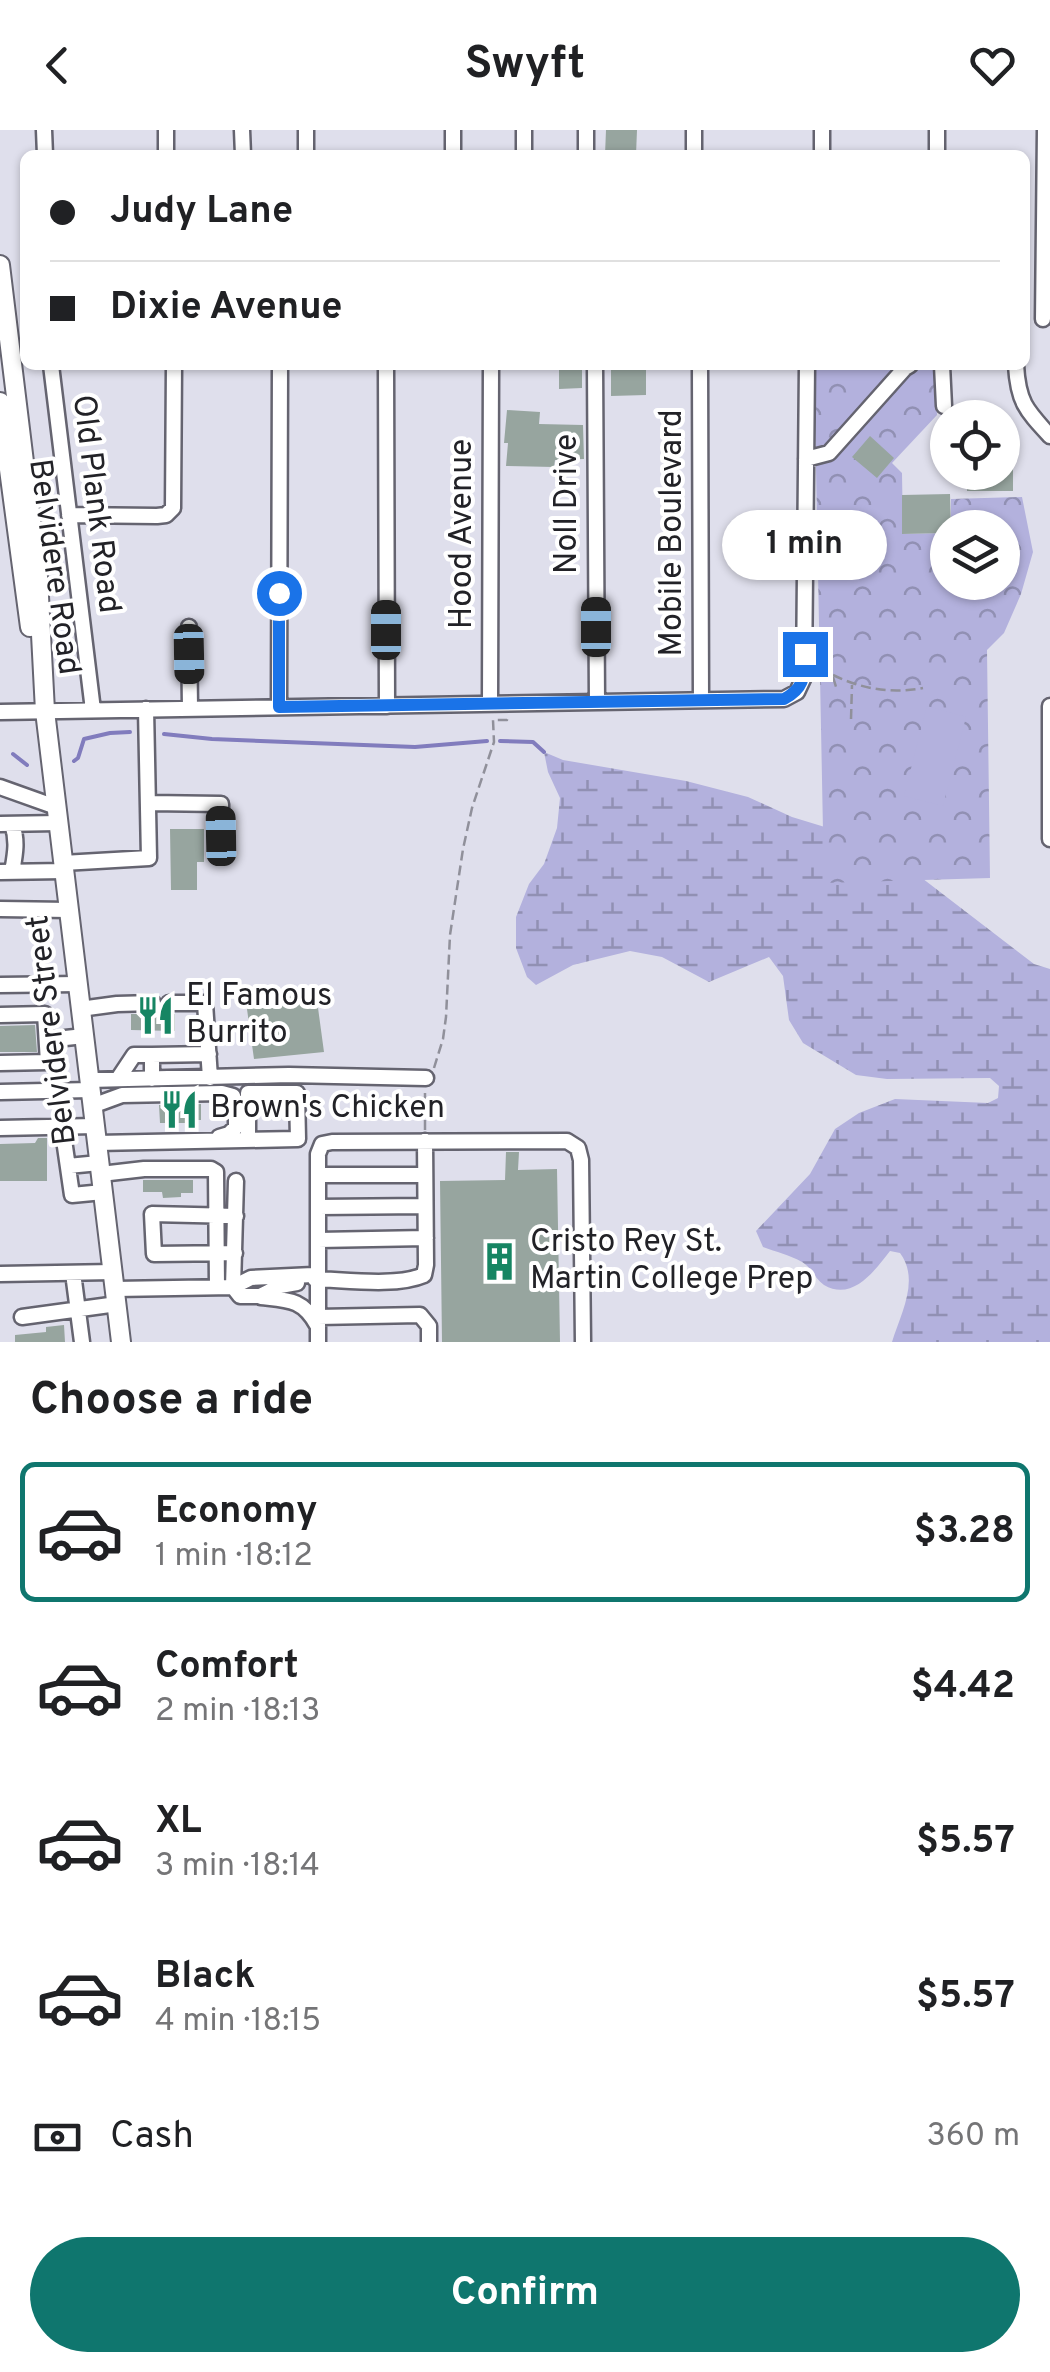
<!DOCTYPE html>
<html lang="en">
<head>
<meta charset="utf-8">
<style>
  :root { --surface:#fff; --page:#f6f6f6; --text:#202124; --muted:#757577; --line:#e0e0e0; --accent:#0f766e }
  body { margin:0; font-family:Overpass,sans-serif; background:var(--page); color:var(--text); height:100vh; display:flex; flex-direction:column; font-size:38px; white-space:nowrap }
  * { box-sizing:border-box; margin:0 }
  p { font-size:32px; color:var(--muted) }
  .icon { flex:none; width:55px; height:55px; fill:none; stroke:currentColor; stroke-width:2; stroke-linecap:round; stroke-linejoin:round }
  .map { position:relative; height:1212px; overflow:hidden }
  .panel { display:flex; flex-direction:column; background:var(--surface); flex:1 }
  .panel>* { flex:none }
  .top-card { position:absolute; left:20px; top:20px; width:1010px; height:220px; border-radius:15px; box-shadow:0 2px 8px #0004; display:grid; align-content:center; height:220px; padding:0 30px; background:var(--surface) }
  .buttons { position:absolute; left:930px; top:270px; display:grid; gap:20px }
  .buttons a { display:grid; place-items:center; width:90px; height:90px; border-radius:50%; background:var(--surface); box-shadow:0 2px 8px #0004; font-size:50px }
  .end { position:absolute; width:45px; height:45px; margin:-22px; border:12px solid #1a73e8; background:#fff; box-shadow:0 0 0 5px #fff }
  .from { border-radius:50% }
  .bubble { position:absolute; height:70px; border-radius:35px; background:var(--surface); box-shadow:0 2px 8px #0004; font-size:32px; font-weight:700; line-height:70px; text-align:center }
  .car { position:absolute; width:30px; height:60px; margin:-30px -15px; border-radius:12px; box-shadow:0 0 8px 2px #0007; background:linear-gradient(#222 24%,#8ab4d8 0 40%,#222 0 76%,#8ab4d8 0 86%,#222 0) }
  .top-card b { display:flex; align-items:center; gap:35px; height:95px; font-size:38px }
  .top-card b+b { border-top:2px solid var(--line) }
  .top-card i { width:25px; height:25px; background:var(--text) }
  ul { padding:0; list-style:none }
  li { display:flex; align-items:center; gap:30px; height:140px; margin:0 20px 15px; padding:0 10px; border:5px solid transparent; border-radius:15px }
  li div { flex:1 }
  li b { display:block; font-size:38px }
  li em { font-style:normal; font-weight:700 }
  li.on { border-color:var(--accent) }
  li>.icon { width:90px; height:90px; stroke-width:1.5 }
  h2 { padding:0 30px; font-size:45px; line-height:120px }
  .pay { display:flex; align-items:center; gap:25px; height:110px; padding:0 30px; font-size:38px }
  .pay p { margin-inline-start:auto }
  .button { display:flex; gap:20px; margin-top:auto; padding:20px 30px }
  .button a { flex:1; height:115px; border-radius:60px; background:var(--accent); color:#fff; font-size:40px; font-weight:700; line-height:115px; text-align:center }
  header { display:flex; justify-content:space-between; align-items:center; height:130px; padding:0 30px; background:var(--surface); font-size:45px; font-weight:700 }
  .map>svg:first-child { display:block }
</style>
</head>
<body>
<header><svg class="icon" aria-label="back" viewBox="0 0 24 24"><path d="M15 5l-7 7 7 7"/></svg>Swyft<svg class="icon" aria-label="heart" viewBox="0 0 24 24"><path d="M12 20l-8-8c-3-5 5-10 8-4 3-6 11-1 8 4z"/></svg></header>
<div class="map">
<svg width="1050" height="1212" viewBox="0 0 1050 1212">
  <defs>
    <pattern id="wetland-marsh" width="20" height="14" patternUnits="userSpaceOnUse" patternTransform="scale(2.5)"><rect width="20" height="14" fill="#b3b1dd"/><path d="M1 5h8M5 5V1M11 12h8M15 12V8" fill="none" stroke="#9190b3"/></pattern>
    <pattern id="park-crowns" width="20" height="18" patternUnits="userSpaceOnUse" patternTransform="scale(2.5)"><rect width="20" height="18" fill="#b3b1dd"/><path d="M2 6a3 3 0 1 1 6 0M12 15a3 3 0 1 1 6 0" fill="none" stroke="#9190b3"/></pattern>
  </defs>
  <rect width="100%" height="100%" fill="#dfdfec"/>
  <path fill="url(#wetland-marsh)" d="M544,622l19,8 123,21 62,16 44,20 59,18 37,17 146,112 16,5v373h-158c9,-29 28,-62 8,-89l-10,-2c-15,19 -37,51 -66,34 -9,-6 -13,-18 -22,-23 -12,-7 -26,-10 -39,-15l-7,-16 54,-57 25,-45 24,-16 36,-14 93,4 10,-5 1,-12 -9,-8 -103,1 -31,-4 -53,-32 -14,-23 -6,-44 -14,-19 -60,25 -47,-25 -32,-6 -57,14 -37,20 -9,-8 -11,-29v-31l13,-33 15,-20 13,-36 3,-30 -12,-26z"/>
  <path fill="url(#park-crowns)" d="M814,235h122l1,50 -45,48 10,10 1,61 44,-1 1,49h54v-54l-51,-1v-28l71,-2 11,55 -12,42 -17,39 -17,17 3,228 -166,5z"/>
  <path fill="#b3b1dd" d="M927,576l39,11 -23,89 -39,-10z"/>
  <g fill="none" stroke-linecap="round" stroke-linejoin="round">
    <path stroke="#817cbd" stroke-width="4" d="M164,604l48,5 203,8 72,-6
      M500,611l33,1 11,10
      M13,624l14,11
      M74,631l4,-3 6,-19 26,-6 20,-1"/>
  </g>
  <path fill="#97a59f" d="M606,0h31l-1,25h-31z
    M559,235h23v23l-23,1z
    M611,235h35v30l-35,1z
    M507,280l33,2 -1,12 44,1 1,34 -29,1 -1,7 -48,-1 2,-23h-4z
    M870,306l24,22 -17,20 -25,-21z
    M1002,323h11v38h-46v-19h35z
    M950,364l1,34h-3v5l-46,1v-39z
    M170,699h34v33h-7v28h-26z
    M316,863l8,59 -70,7 -8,-57z
    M161,880l4,3 10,1v17l-44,-1v-16h22z
    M35,895l2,27h-37v-26z
    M201,974v16h-5v3h-36l-1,-18z
    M38,1008h9v43h-47v-37l35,-1z
    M506,1022h13l-1,18 39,-1 3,173h-118l-2,-161 65,-1z
    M143,1050h50v13h-12v4l-18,1 -1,-6h-19z
    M64,1195l1,17h-50v-7l31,-3v-5z"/>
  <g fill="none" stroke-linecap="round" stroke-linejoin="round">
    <defs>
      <path id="minor" d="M44,0l1,25
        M166,0v25
        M242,0l1,25
        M822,0v25
        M306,25v-25
        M453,25v-25
        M524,25v-25
        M586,25v-25
        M694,25v-25
        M937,25v-25
        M1043,189l2,-189
        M51,235l42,345
        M386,235l1,341
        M595,235l2,337
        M700,235l1,335
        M942,235l2,41
        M1016,235c2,37 10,45 34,71
        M806,329l23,-6 76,-85 5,-3
        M69,385l88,1 9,-1 7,-7 1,-143
        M189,497l1,81
        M490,574l1,-339
        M1050,576v133
        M279,577l1,-342
        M0,582l784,-13 13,-7 7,-15 3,-312
        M0,657l56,20
        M150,673l71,1v32
        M0,694l58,-1
        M12,694c6,17 3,31 0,48
        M63,733l86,-5 -3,-149
        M0,742l64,-1
        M0,779l69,1
        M0,855l78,-1
        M169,873h36l5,75
        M80,879l37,-5 36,-1
        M0,885l45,-1 3,48 -48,1
        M47,910l37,-4
        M118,949l16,-24h18
        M152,949v-24l57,-1
        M89,950l200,-5 137,3
        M0,962l90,-2
        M92,976l30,-11 100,-2 11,3 3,9v22l-7,7 -10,3
        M62,996l10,69 31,-3
        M0,998l95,-2
        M97,1013l201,-4 -1,-46h-49v47
        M68,1036l31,-3
        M101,1044l43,-5h67l5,3 1,114
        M318,1045h107
        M236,1051l-3,106 7,9h20l20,-10 17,-3
        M318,1077l107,-1
        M318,1110l108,-2
        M235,1123l-81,1 -2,-40 84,2
        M73,1143l9,69
        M0,1144l113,-2
        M115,1159l118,-2 18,-9 62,-3 2,4c32,1 81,8 109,-4l2,-10 -1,-124
        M261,1167c27,3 42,2 56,28
        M22,1187l95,-13
        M318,1187l102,-2 9,11v16
        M318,1212v-188l4,-10 10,-2 235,-1 11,7 3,12 2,182"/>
      <path id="major" d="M0,135l38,312 7,134 76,631
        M0,272l30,225"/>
    </defs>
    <use href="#minor" stroke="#656470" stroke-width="19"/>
    <use href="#major" stroke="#656470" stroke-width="22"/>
    <path stroke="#90909a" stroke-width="2.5" stroke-dasharray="10 5" stroke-linecap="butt" d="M833,545c29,14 58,19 90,13
      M833,547l4,13
      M851,589l1,-34
      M434,938l9,-29 3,-22 4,-82 13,-86 9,-41 22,-66 -1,-22h14v-3
      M425,1000v-37"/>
    <use href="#minor" stroke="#fff" stroke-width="14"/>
    <use href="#major" stroke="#fff" stroke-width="18"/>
  </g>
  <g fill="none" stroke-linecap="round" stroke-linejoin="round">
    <path stroke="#1a73e8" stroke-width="12" d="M279,463v114l505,-8c21,-11 20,-23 21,-45"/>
  </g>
  <defs>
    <symbol id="restaurant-bare" viewBox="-9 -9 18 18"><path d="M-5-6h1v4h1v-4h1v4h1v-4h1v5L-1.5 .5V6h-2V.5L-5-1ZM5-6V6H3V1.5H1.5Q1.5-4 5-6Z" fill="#168563" stroke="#fff" stroke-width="2.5" paint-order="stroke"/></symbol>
    <symbol id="building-bare" viewBox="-9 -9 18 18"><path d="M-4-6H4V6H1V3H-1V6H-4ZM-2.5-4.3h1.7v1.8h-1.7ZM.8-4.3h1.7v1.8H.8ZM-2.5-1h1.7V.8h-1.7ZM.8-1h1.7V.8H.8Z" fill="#168563" stroke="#fff" stroke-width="2.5" paint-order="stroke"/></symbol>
  </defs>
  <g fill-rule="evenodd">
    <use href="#restaurant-bare" x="128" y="858" width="55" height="55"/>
    <use href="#restaurant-bare" x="152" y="952" width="55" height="55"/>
    <use href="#building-bare" x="472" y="1104" width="55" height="55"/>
  </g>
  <g text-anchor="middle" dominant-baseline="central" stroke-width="8" stroke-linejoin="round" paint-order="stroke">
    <g font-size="32" fill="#222227" stroke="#fff">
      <text transform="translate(95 374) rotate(83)">Old Plank Road</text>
      <text transform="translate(568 374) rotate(-90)">Noll Drive</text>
      <text transform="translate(673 403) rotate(-90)">Mobile Boulevard</text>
      <text transform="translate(463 404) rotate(-90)">Hood Avenue</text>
      <text transform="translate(53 437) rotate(82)">Belvidere Road</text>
      <text transform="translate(53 900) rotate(-97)">Belvidere Street</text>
    </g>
    <g font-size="32" fill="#222227" stroke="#fff" text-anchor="start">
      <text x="186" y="867">El Famous<tspan x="186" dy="37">Burrito</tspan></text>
      <text x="210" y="979">Brown's Chicken</text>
      <text x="530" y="1113">Cristo Rey St.<tspan x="530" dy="37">Martin College Prep</tspan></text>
    </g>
  </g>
</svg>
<div class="buttons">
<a><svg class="icon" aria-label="locate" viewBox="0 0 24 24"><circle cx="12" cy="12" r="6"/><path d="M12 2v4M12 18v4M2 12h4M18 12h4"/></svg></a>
<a><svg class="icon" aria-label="layers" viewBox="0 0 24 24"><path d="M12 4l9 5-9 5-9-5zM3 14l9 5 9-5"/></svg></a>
</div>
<i class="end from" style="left:279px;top:463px"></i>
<i class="end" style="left:805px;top:524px"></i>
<div class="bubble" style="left:722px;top:380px;width:165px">1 min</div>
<i class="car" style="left:596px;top:497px;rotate:0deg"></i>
<i class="car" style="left:386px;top:500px;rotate:0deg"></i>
<i class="car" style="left:189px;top:524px;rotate:179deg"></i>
<i class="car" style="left:221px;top:706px;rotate:359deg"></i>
<div class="top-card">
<b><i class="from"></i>Judy Lane</b>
<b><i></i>Dixie Avenue</b>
</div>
</div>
<section class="panel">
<h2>Choose a ride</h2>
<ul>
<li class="on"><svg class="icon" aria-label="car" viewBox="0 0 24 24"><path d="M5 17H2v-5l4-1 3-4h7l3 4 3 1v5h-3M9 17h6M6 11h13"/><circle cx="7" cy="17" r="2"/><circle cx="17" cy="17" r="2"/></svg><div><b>Economy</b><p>1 min · 18:12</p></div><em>$3.28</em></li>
<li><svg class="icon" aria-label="car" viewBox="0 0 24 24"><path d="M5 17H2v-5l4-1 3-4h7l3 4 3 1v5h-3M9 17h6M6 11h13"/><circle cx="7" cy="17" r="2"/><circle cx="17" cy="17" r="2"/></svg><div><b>Comfort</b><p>2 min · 18:13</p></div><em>$4.42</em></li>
<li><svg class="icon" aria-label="car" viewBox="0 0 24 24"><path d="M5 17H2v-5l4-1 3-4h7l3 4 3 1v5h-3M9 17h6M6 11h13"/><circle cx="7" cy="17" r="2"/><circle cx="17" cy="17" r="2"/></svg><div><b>XL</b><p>3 min · 18:14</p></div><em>$5.57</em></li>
<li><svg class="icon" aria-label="car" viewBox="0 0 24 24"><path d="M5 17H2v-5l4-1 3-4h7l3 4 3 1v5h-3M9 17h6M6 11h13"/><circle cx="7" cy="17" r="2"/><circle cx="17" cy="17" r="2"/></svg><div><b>Black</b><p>4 min · 18:15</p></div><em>$5.57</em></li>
</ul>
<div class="pay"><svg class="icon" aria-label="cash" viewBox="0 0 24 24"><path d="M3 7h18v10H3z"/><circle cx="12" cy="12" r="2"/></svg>Cash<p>360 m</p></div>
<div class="button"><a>Confirm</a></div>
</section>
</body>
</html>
